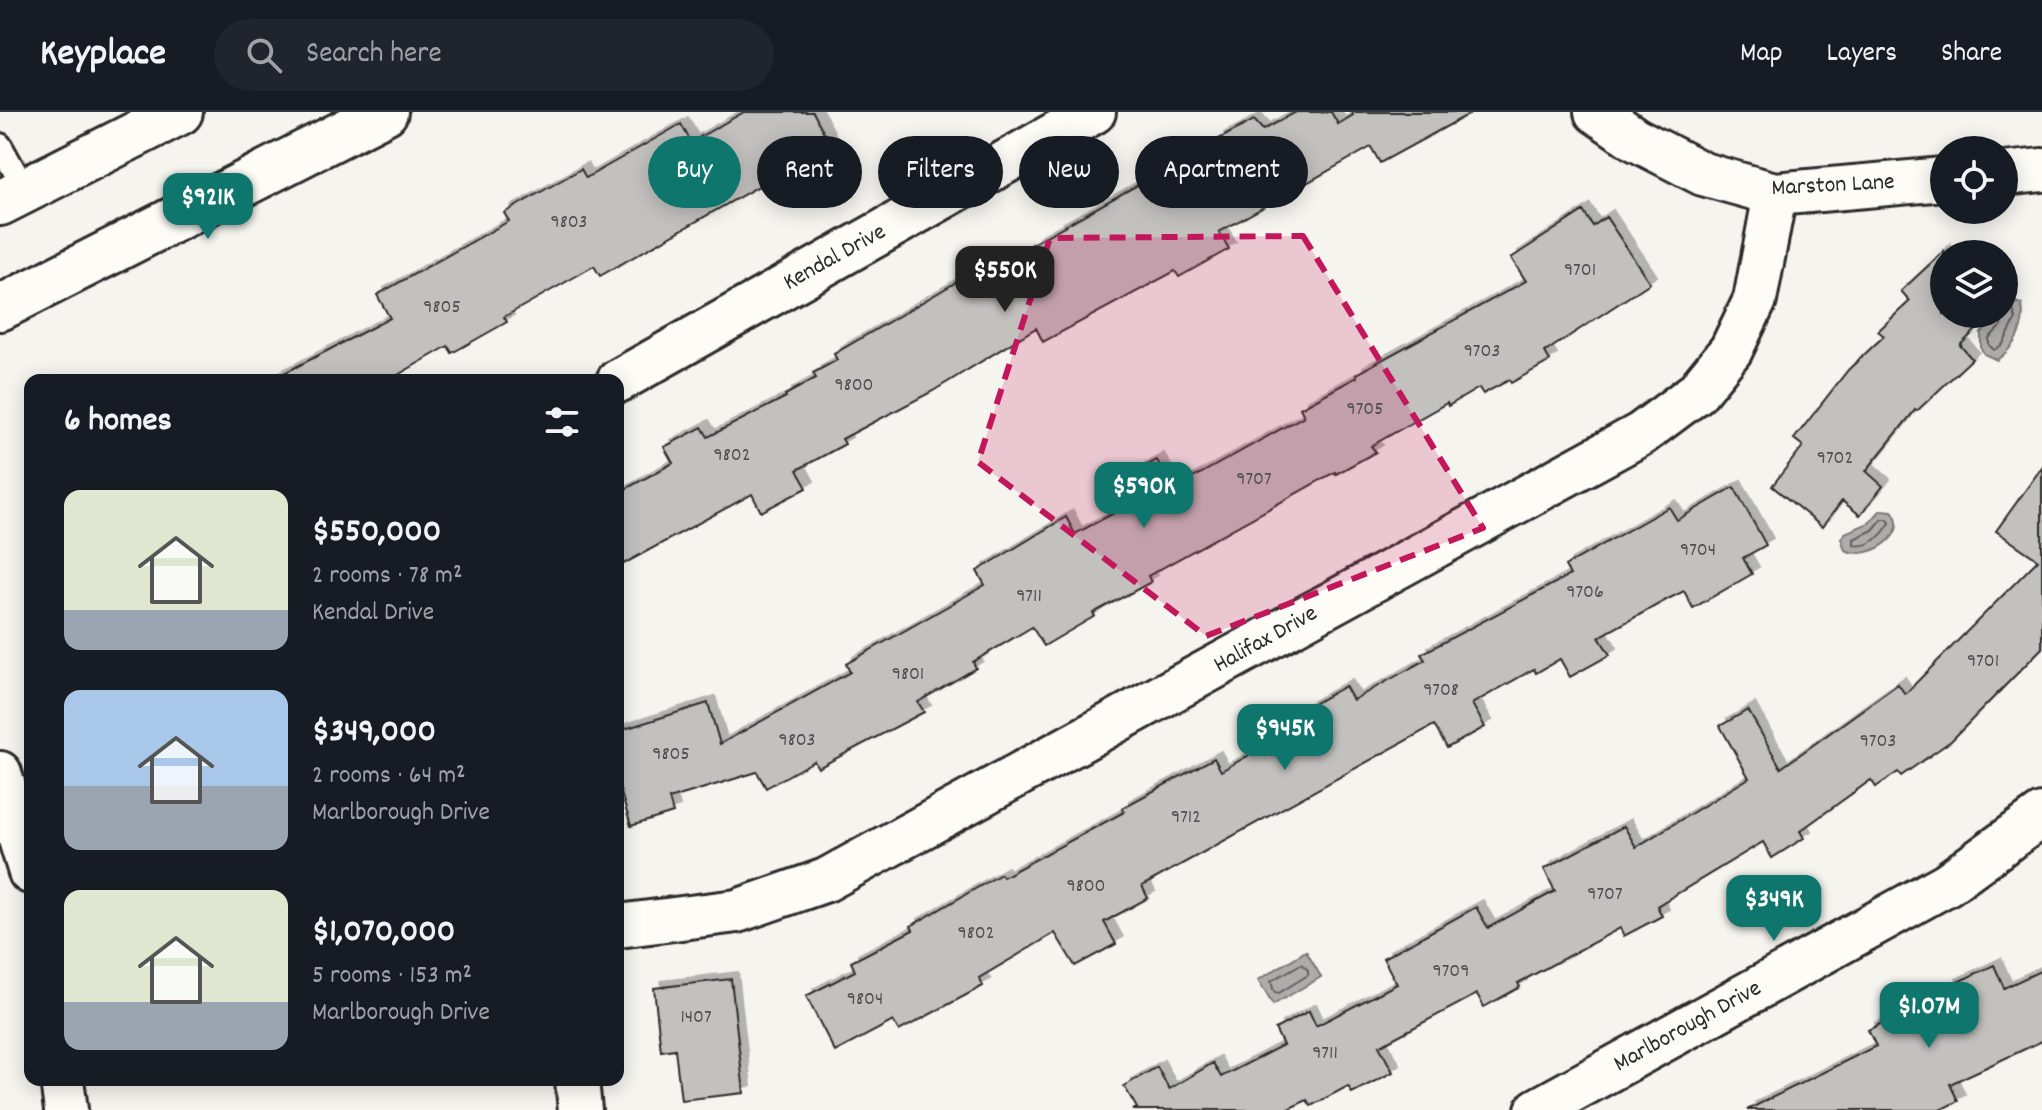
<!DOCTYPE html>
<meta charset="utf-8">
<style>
:root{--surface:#171b24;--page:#20242c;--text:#f1f3f6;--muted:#9ea1a6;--line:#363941;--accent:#0f766e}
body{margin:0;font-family:Dekko,sans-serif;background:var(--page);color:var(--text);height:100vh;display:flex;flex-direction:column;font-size:30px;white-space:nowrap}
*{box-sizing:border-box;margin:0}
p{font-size:26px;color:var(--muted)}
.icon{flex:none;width:44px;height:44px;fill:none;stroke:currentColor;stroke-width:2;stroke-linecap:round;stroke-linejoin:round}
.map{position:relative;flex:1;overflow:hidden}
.side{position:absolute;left:24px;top:262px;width:600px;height:712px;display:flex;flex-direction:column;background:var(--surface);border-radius:16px;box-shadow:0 4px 20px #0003}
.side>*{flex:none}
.guide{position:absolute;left:648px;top:24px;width:760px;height:72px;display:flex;gap:16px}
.controls{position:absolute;left:1930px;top:24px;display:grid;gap:16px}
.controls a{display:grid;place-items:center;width:88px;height:88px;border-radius:50%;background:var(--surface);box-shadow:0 4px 20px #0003;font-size:40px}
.price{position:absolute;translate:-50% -68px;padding:0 18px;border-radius:16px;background:var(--accent);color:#fff;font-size:26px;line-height:52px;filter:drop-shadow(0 2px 4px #0008)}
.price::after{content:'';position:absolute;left:50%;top:48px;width:24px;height:18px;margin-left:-12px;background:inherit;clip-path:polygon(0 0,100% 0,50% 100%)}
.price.current{background:#222;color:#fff}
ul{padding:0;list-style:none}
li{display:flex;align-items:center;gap:24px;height:200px;padding:0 40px}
li span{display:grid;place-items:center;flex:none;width:224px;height:160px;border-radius:16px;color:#555}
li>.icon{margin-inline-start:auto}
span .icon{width:96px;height:96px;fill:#fffc;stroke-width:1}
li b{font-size:34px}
h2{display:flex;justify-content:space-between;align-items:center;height:96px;padding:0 40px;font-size:34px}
.tag{padding:0 28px;border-radius:36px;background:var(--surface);box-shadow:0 4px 20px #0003;font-size:28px;line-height:72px}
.tag.current{background:var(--accent);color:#fff}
header{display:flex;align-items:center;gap:48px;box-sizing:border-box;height:112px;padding:0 40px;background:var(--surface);border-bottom:2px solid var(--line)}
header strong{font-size:38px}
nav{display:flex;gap:44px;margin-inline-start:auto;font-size:28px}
.search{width:560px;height:72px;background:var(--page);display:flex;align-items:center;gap:20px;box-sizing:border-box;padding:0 28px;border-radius:44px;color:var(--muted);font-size:30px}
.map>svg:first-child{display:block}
</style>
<header>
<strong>Keyplace</strong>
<div class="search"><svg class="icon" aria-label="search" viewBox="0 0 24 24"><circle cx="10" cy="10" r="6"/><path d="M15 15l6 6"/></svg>Search here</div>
<nav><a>Map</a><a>Layers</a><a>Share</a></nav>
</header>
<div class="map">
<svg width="2042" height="998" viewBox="0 0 2042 998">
<defs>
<filter id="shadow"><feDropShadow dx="7" dy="-7" stdDeviation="0" flood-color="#0004"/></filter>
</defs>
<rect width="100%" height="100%" fill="#f5f4ef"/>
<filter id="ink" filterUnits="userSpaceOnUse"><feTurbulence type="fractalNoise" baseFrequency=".0125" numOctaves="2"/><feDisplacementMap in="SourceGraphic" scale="16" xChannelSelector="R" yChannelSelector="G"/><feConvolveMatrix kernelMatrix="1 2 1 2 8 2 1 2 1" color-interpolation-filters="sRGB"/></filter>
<g filter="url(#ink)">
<!-- water -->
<g fill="#adaca9" stroke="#797877" stroke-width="2">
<path d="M2008 186 2022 193C2026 215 2015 235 1997 248L1984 242 1981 236V221L1994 210 1996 202H2004V187Z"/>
<path d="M1881 398 1892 399C1912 422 1869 450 1845 438L1841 426 1845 421 1869 411Z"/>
<polygon points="1306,839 1321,865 1273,893 1258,868"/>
</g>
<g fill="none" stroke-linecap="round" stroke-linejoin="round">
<!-- shore -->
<g stroke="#5f5f5d" stroke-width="2">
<polyline points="2003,202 2001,214 1989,226 1989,233 1994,238 2003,232 2016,207 2013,197 2004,195"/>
<path d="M1882 407H1888L1890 411C1881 425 1870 436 1854 433V427L1873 418Z"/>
<polygon points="1301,852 1308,858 1308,863 1279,881 1274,880 1271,869"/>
</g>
</g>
<!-- building -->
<g fill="#c2c1be" stroke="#2b2b2b" stroke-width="2" filter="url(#shadow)">
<polygon points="744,0 813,0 831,34 763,68 764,71 600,164 594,154 504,205 507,210 452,241 448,234 389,268 271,268 390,206 377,183 509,109 504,101 581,57 586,66 681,12 691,30"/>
<polygon points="1296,0 1331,0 1338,12 1353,3 1352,0 1473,0 1380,51 1371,35 1219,120 1229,137 1179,165 1175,159 1043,230 1036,216 933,279 842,327 845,332 797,358 807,376 761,400 752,382 618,455 618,381 673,351 664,335 702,315 708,325 786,285 785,283 816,266 813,261 837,248 834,242 977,158 985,172 1038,143 1032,132 1145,69 1147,74 1220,34 1217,28 1254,8 1263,18"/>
<polygon points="1583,99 1593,114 1606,105 1650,171 1545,240 1550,249 1511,271 1509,268 1483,282 1479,276 1448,294 1447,291 1371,334 1376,340 1336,362 1335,360 1148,464 1151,470 1093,501 1095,504 1044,534 1032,515 973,550 976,556 918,590 924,600 818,656 814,649 766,676 757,660 669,687 673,701 631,714 618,671 618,619 708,591 720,632 850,560 846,552 985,473 977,459 1066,405 1075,422 1140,387 1127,364 1157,348 1173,377 1304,304 1300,296 1357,265 1356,262 1526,169 1511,146"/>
<polygon points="1944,139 1944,202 1993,202 1960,233 1972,247 1917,299 1915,298 1866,359 1883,374 1860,403 1842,389 1822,415 1772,374 1803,334 1794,327 1848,258 1884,224 1878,219 1910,189 1901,179"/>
<polygon points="2042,355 2042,536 1951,629 1901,664 1898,660 1876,675 1871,668 1800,719 1804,726 1772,746 1763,730 1657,794 1662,804 1624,824 1620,816 1518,871 1520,875 1484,895 1477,882 1379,934 1393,960 1352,981 1348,974 1311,994 1307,988 1286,998 1133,998 1137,996 1124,974 1157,955 1169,977 1213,951 1221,965 1283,933 1275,917 1309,899 1316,914 1397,872 1383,846 1476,795 1488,816 1555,779 1544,757 1624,714 1636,735 1749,666 1720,614 1748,598 1781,656 1898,572 1905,582 2038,448 1996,419"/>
<polygon points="1734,375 1766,433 1743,446 1752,462 1693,496 1684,479 1668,487 1599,525 1610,543 1570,565 1560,547 1536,561 1534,557 1472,592 1485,615 1447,636 1434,613 1142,774 1148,786 1104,810 1116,832 1075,854 1055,821 979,866 983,874 899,919 893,909 835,940 806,884 855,859 851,850 913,818 911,814 1001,762 1003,765 1124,700 1122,696 1214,646 1221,659 1308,610 1301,599 1345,574 1353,588 1425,548 1421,542 1570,463 1565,454 1669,395 1677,408"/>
<polygon points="1994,853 2004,876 2042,858 2042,929 1950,972 1958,989 1940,998 1747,998 1876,934 1868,918 1951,877 1949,874"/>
<polygon points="731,867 744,981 681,988 675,937 661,939 654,876"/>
</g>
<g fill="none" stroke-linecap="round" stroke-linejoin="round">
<!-- service casing -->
<g stroke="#2b2b2b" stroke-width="28">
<polyline id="service" points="0,33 25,78"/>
</g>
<!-- minor casing -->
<g stroke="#2b2b2b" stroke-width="48">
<g id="minor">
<polyline points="1596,0 1635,27 1703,62 1775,82 1944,67"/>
<polyline points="2004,62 2042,58"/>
<polyline points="618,269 1094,0"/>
<polyline points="0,661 30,760"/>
<polyline points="618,814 737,799 826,768 1641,322 1696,281 1731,238 1755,188 1775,82"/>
<polyline points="62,968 66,998"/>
<polyline points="577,968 580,998"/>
<polyline points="1537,998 1947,772 2042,703"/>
</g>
</g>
<!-- secondary casing -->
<g stroke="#2b2b2b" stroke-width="50">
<g id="secondary">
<polyline points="0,91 180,0"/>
<polyline points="0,196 385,0"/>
</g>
</g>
<!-- service -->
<use href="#service" stroke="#fdfcf7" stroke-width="22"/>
<!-- minor -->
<use href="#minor" stroke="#fdfcf7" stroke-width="42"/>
<!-- secondary -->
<use href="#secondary" stroke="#fdfcf7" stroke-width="44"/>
</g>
</g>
<!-- marked area -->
<path fill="#c2185b" fill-opacity="0.2" stroke="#c2185b" stroke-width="6" stroke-dasharray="16 10" stroke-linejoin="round" d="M1303 124 1483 416 1206 524 978 350 1050 126Z"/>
<g text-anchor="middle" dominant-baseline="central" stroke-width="6" stroke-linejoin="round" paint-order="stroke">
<!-- number labels -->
<g font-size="20" fill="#515050">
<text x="569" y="111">9803</text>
<text x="1580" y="159">9701</text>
<text x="442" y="196">9805</text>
<text x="1482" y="240">9703</text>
<text x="854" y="274">9800</text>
<text x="1365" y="298">9705</text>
<text x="732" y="344">9802</text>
<text x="1835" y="347">9702</text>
<text x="1254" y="368">9707</text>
<text x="1698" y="439">9704</text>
<text x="1585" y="481">9706</text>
<text x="1029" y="485">9711</text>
<text x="1983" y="550">9701</text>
<text x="908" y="563">9801</text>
<text x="1441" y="579">9708</text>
<text x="797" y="629">9803</text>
<text x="1878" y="630">9703</text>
<text x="671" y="643">9805</text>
<text x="1186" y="706">9712</text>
<text x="1086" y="775">9800</text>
<text x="1605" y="783">9707</text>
<text x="976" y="822">9802</text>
<text x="1451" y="860">9709</text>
<text x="865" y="888">9804</text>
<text x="696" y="906">1407</text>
<text x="1325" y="942">9711</text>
</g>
<!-- street labels -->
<g font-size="24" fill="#2b2b2b" stroke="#fdfcf7">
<text transform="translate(1833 74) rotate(-3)">Marston Lane</text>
<text transform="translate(835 146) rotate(-29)">Kendal Drive</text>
<text transform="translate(1266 528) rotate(-29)">Halifax Drive</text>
<text transform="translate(1688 915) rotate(-29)">Marlborough Drive</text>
</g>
</g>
</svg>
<div class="controls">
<a><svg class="icon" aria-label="locate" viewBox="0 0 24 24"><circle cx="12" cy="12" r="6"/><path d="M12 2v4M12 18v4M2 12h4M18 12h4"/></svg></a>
<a><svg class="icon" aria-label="layers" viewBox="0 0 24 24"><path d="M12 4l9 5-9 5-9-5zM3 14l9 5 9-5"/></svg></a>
</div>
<b class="price" style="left:208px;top:129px">$921K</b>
<b class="price current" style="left:1005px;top:202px">$550K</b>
<b class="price" style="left:1144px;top:418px">$590K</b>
<b class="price" style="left:1285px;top:660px">$945K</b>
<b class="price" style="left:1774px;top:831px">$349K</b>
<b class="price" style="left:1929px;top:938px">$1.07M</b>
<div class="guide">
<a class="tag current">Buy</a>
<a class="tag">Rent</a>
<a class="tag">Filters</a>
<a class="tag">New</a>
<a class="tag">Apartment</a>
</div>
<section class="side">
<h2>6 homes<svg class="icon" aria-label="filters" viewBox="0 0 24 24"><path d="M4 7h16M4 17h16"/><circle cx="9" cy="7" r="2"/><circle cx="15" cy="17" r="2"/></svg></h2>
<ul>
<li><span style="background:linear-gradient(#dfe7d0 75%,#9aa5b1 0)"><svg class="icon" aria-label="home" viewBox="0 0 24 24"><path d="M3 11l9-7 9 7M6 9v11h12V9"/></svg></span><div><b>$550,000</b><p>2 rooms · 78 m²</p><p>Kendal Drive</p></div></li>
<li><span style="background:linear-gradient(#a9c7e8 60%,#9aa5b1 0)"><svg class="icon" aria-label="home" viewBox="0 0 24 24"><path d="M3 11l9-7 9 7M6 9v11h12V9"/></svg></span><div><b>$349,000</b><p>2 rooms · 64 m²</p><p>Marlborough Drive</p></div></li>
<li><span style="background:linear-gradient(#dfe7d0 70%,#9aa5b1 0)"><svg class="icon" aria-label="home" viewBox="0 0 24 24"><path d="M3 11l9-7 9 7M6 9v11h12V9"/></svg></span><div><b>$1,070,000</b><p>5 rooms · 153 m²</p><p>Marlborough Drive</p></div></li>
</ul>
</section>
</div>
